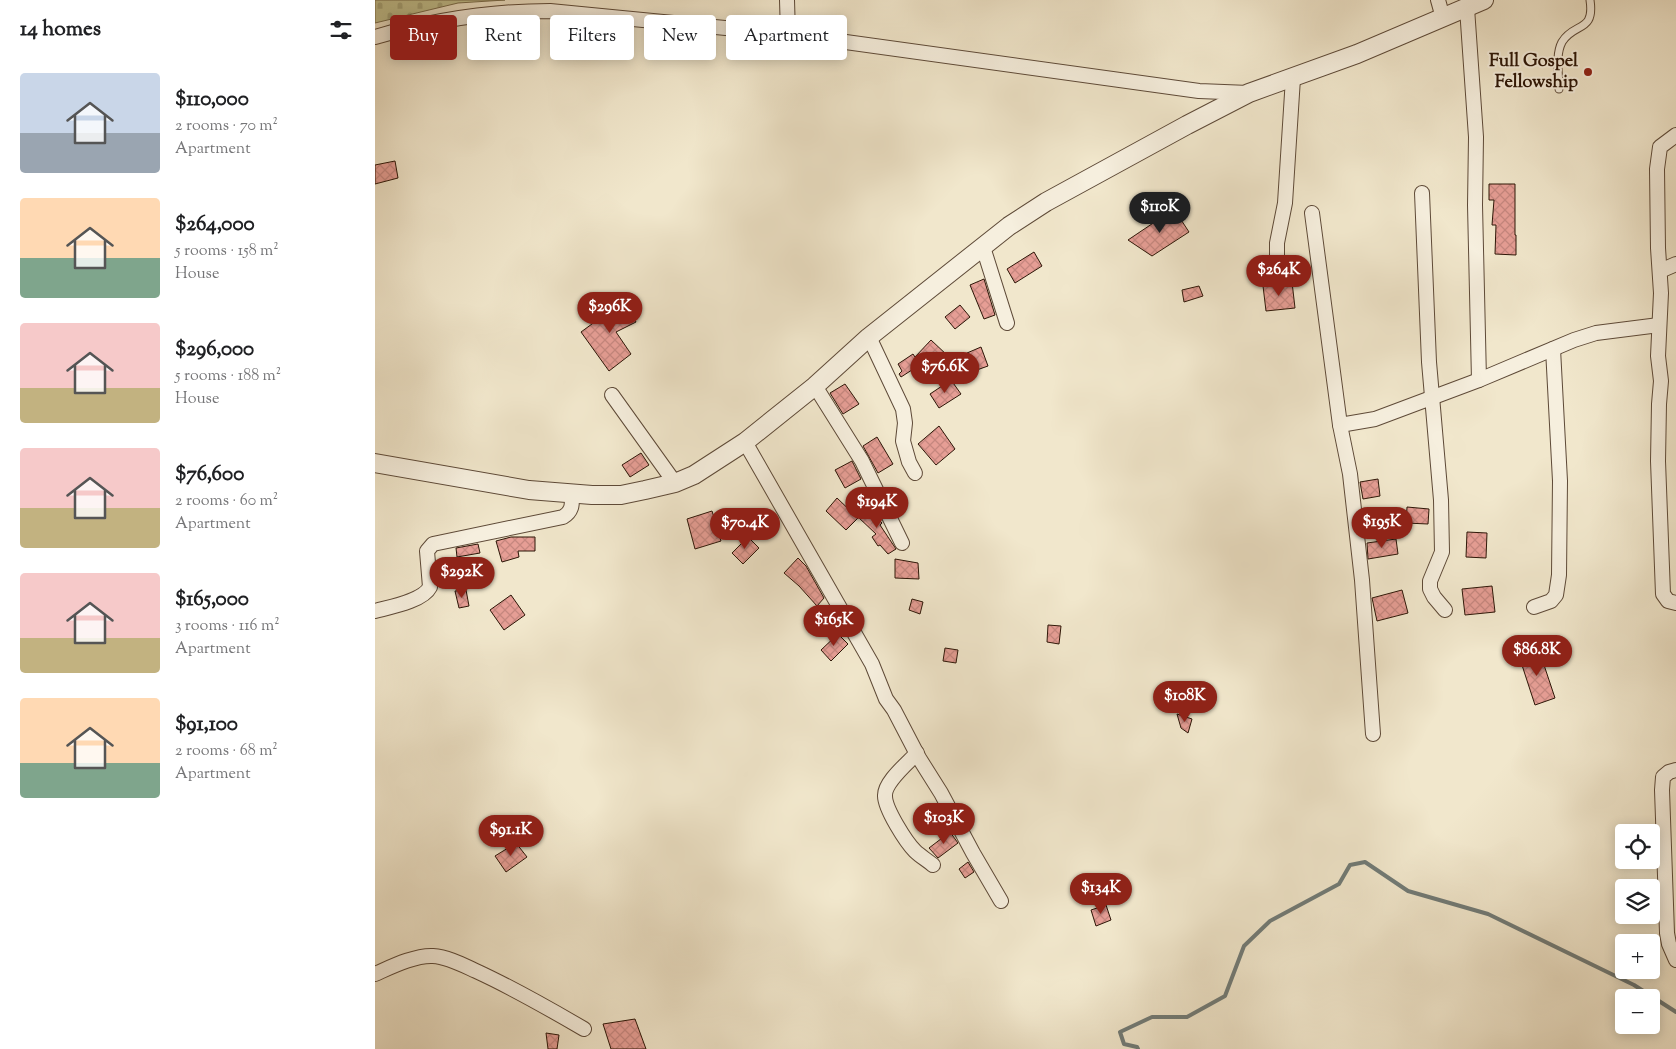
<!DOCTYPE html>
<meta charset="utf-8">
<style>
:root{--surface:#fff;--page:#f2f2f2;--text:#202124;--muted:#757577;--accent:#8f2418}
body{margin:0;font-family:"Sorts Mill Goudy",serif;background:var(--page);color:var(--text);height:100vh;display:flex;flex-direction:column;font-size:19px;white-space:nowrap}
*{box-sizing:border-box;margin:0}
p{font-size:16px;color:var(--muted)}
.icon{flex:none;width:28px;height:28px;fill:none;stroke:currentColor;stroke-width:2;stroke-linecap:round;stroke-linejoin:round}
.map{position:relative;flex:1;overflow:hidden}
.details{display:flex;flex-direction:column;background:var(--surface);width:375px}
.details>*{flex:none}
.guide{position:absolute;left:15px;top:15px;width:475px;height:45px;display:flex;gap:10px}
.buttons{position:absolute;left:1240px;top:824px;display:grid;gap:10px}
.buttons a{display:grid;place-items:center;width:45px;height:45px;border-radius:5px;background:var(--surface);box-shadow:0 2px 12px #0003;font-size:25px}
.price{position:absolute;translate:-50% -42px;padding:0 11px;border-radius:18px;background:var(--accent);color:#fff;font-size:16px;line-height:32px;filter:drop-shadow(0 1px 2px #0008)}
.price::after{content:'';position:absolute;left:50%;top:30px;width:15px;height:11px;margin-left:-8px;background:inherit;clip-path:polygon(0 0,100% 0,50% 100%)}
.price.on{background:#222;color:#fff}
ul{padding:0;list-style:none}
li{display:flex;align-items:center;gap:15px;height:125px;padding:0 20px}
li span{display:grid;place-items:center;flex:none;width:140px;height:100px;border-radius:5px;color:#555}
li>.icon{margin-inline-start:auto}
span .icon{width:60px;height:60px;fill:#fffc;stroke-width:1}
li b{font-size:21px}
h2{display:flex;justify-content:space-between;align-items:center;height:60px;padding:0 20px;font-size:21px}
.pill{padding:0 18px;border-radius:5px;background:var(--surface);box-shadow:0 2px 12px #0003;font-size:18px;line-height:45px}
.pill.on{background:var(--accent);color:#fff}
main{display:flex;flex:1;min-height:0}
.map>svg:first-child{display:block}
</style>
<main>
<section class="details">
<h2>14 homes<svg class="icon" aria-label="filters" viewBox="0 0 24 24"><path d="M4 7h16M4 17h16"/><circle cx="9" cy="7" r="2"/><circle cx="15" cy="17" r="2"/></svg></h2>
<ul>
<li><span style="background:linear-gradient(#c9d6e8 60%,#9aa5b1 0)"><svg class="icon" aria-label="home" viewBox="0 0 24 24"><path d="M3 11l9-7 9 7M6 9v11h12V9"/></svg></span><div><b>$110,000</b><p>2 rooms · 70 m²</p><p>Apartment</p></div></li>
<li><span style="background:linear-gradient(#ffd9b3 60%,#7fa58c 0)"><svg class="icon" aria-label="home" viewBox="0 0 24 24"><path d="M3 11l9-7 9 7M6 9v11h12V9"/></svg></span><div><b>$264,000</b><p>5 rooms · 158 m²</p><p>House</p></div></li>
<li><span style="background:linear-gradient(#f6c9c9 65%,#c2b280 0)"><svg class="icon" aria-label="home" viewBox="0 0 24 24"><path d="M3 11l9-7 9 7M6 9v11h12V9"/></svg></span><div><b>$296,000</b><p>5 rooms · 188 m²</p><p>House</p></div></li>
<li><span style="background:linear-gradient(#f6c9c9 60%,#c2b280 0)"><svg class="icon" aria-label="home" viewBox="0 0 24 24"><path d="M3 11l9-7 9 7M6 9v11h12V9"/></svg></span><div><b>$76,600</b><p>2 rooms · 60 m²</p><p>Apartment</p></div></li>
<li><span style="background:linear-gradient(#f6c9c9 65%,#c2b280 0)"><svg class="icon" aria-label="home" viewBox="0 0 24 24"><path d="M3 11l9-7 9 7M6 9v11h12V9"/></svg></span><div><b>$165,000</b><p>3 rooms · 116 m²</p><p>Apartment</p></div></li>
<li><span style="background:linear-gradient(#ffd9b3 65%,#7fa58c 0)"><svg class="icon" aria-label="home" viewBox="0 0 24 24"><path d="M3 11l9-7 9 7M6 9v11h12V9"/></svg></span><div><b>$91,100</b><p>2 rooms · 68 m²</p><p>Apartment</p></div></li>
</ul>
</section>
<div class="map">
<svg width="1301" height="1049" viewBox="0 0 1301 1049">
<defs>
<pattern id="cemetery-stones" width="16" height="16" patternUnits="userSpaceOnUse" patternTransform="scale(1.25)"><rect width="16" height="16" fill="#c2c392"/><path d="M2 7V4a2 2 0 0 1 4 0v3zM10 15v-3a2 2 0 0 1 4 0v3z" fill="#a7a77c"/></pattern>
<pattern id="building-cross-hatch" width="8" height="8" patternUnits="userSpaceOnUse" patternTransform="scale(1.25)"><rect width="8" height="8" fill="#e69e95"/><path d="M0 0l8 8M0 8l8-8" fill="none" stroke="#c6877f"/></pattern>
</defs>
<rect width="100%" height="100%" fill="#f1e7cc"/>
<filter id="stains"><feTurbulence type="fractalNoise" baseFrequency=".004" numOctaves="4"/><feColorMatrix values="0 0 0 0 .2 0 0 0 0 .09 0 0 0 0 .02 0 0 0 .5 -.17"/></filter>
<radialGradient id="worn" r=".72"><stop offset=".6" stop-color="#630" stop-opacity="0"/><stop offset="1" stop-color="#630" stop-opacity=".3"/></radialGradient>
<!-- cemetery -->
<polygon fill="url(#cemetery-stones)" stroke="#786c4c" points="0,0 130,0 83,3 0,23"/>
<g fill="none" stroke-linecap="round" stroke-linejoin="round">
<!-- stream -->
<polyline stroke="#717b77" stroke-width="4" points="763,1049 762,1047 749,1044 745,1032 777,1017 812,1017 850,996 869,946 895,921 964,884 975,865 990,862 1033,891 1113,914 1259,985 1301,1012"/>
</g>
<!-- building -->
<g fill="url(#building-cross-hatch)" stroke="#2d1607">
<polygon points="20,161 23,178 0,184 0,165"/>
<polygon points="1114,184 1140,184 1140,235 1141,235 1141,255 1120,254 1121,225 1117,225 1119,200 1114,200"/>
<polygon points="799,209 814,232 777,256 753,240"/>
<polygon points="659,252 667,266 640,283 632,269"/>
<polygon points="609,279 620,315 609,319 595,285"/>
<polygon points="917,282 920,308 891,311 888,286"/>
<polygon points="824,286 828,296 809,302 807,290"/>
<polygon points="248,298 261,322 241,332 256,354 234,371 206,332 236,310 230,299"/>
<polygon points="585,305 595,317 580,329 570,317"/>
<polygon points="556,340 573,356 563,367 554,359 526,377 524,374 527,371 523,364 538,354 540,357"/>
<polygon points="606,347 613,366 599,371 592,353"/>
<polygon points="576,380 586,394 564,408 555,394"/>
<polygon points="470,384 484,404 468,414 455,393"/>
<polygon points="564,426 580,449 561,465 543,444"/>
<polygon points="502,437 518,464 503,473 488,446"/>
<polygon points="266,453 274,465 255,477 247,465"/>
<polygon points="477,461 486,479 470,488 460,470"/>
<polygon points="1003,479 1005,496 988,499 985,482"/>
<polygon points="462,498 483,518 471,530 451,511"/>
<polygon points="498,504 502,512 499,515 507,523 505,525 521,549 513,554 505,545 503,546 497,537 501,534 483,517"/>
<polygon points="1032,507 1054,509 1053,524 1031,523"/>
<polygon points="337,511 346,541 320,549 312,519"/>
<polygon points="1092,532 1112,533 1111,558 1091,557"/>
<polygon points="136,537 160,537 160,551 143,551 144,557 127,562 121,541"/>
<polygon points="373,537 384,548 368,564 357,553"/>
<polygon points="1021,539 1023,554 993,559 992,543"/>
<polygon points="103,544 105,553 82,557 81,548"/>
<polygon points="423,558 431,566 449,598 442,606 424,586 409,573"/>
<polygon points="520,559 543,563 544,579 520,578"/>
<polygon points="1117,586 1120,612 1090,615 1087,589"/>
<polygon points="91,590 94,606 84,608 80,591"/>
<polygon points="1027,590 1033,613 1002,621 997,598"/>
<polygon points="136,595 150,615 129,630 115,610"/>
<polygon points="537,599 548,602 545,614 534,610"/>
<polygon points="673,625 686,626 684,644 672,642"/>
<polygon points="463,634 473,644 456,661 446,650"/>
<polygon points="570,648 583,650 581,663 568,661"/>
<polygon points="1164,650 1180,698 1160,705 1144,656"/>
<polygon points="802,714 817,719 813,733 806,728"/>
<polygon points="575,832 583,843 563,858 554,848"/>
<polygon points="141,843 152,857 131,872 120,856"/>
<polygon points="593,862 599,872 590,878 584,869"/>
<polygon points="731,905 736,920 721,926 716,910"/>
<polygon points="260,1019 271,1049 236,1049 228,1024"/>
<polygon points="171,1033 184,1035 182,1049 173,1049"/>
</g>
<g fill="none" stroke-linecap="round" stroke-linejoin="round">
<!-- service casing -->
<g stroke="#5e4a38" stroke-width="9">
<path id="service" d="M1184 89C1184 75 1180 55 1187 42 1199 22 1220 33 1215 0"/>
</g>
<!-- minor casing -->
<g stroke="#5e4a38" stroke-width="16">
<g id="minor">
<polyline points="412,0 413,34"/>
<polyline points="1063,0 1068,18"/>
<polyline points="1092,8 1101,137 1100,205 1104,380"/>
<path d="M0 37C58 20 115 11 175 11L413 34 824 91 874 93"/>
<polyline points="1301,135 1285,147 1282,169 1283,248 1286,293 1283,356 1286,381 1284,404 1283,461 1288,594 1293,601 1301,603"/>
<polyline points="1047,193 1054,362 1066,500 1067,552 1055,581 1055,589 1059,597 1070,610"/>
<polyline points="937,213 965,425 975,474 987,580 998,734"/>
<polyline points="608,247 632,323"/>
<polyline points="902,266 902,243 910,203 918,78"/>
<polyline points="1285,271 1301,264"/>
<polyline points="494,337 528,409 530,423 528,441 534,462 540,473"/>
<polyline points="440,386 487,461 527,543"/>
<polyline points="237,395 300,483"/>
<polyline points="965,425 1000,419 1104,380 1199,340 1221,333 1284,325"/>
<polyline points="370,442 497,664 511,699 519,710 544,758 566,793 598,853 626,901"/>
<polyline points="1159,607 1176,601 1181,595 1184,575 1185,481 1178,349"/>
<path d="M0 611C15 607 48 601 55 587L52 551 58 544 188 517C198 511 197 504 197 493"/>
<path d="M542 753C533 763 509 782 510 796 510 809 531 842 540 851 545 856 552 860 558 865"/>
<polyline points="1301,770 1294,772 1288,777 1287,790 1292,933 1294,944 1301,960"/>
<path d="M0 974C16 967 40 955 58 956 73 957 88 965 101 971 138 988 173 1008 209 1029"/>
</g>
</g>
<!-- tertiary casing -->
<g stroke="#5e4a38" stroke-width="20">
<polyline id="tertiary" points="0,463 154,490 217,495 246,495 270,490 300,483 319,475 370,442 440,386 494,337 634,226 671,202 812,125 874,93 982,54 1109,0"/>
</g>
<!-- service -->
<use href="#service" stroke="#f6efde" stroke-width="7"/>
<!-- minor -->
<use href="#minor" stroke="#f6efde" stroke-width="14"/>
<!-- tertiary -->
<use href="#tertiary" stroke="#f6efde" stroke-width="18"/>
</g>
<!-- markers -->
<circle fill="#8f2418" stroke="#f6efde" stroke-width="2" cx="1213" cy="72" r="5"/>
<g text-anchor="middle" dominant-baseline="central" stroke-width="4" stroke-linejoin="round" paint-order="stroke">
<!-- poi labels -->
<g font-size="18" font-weight="bold" fill="#2d1607" stroke="#f6efde" text-anchor="end">
<text x="1203" y="62">Full Gospel<tspan x="1203" dy="21">Fellowship</tspan></text>
</g>
</g>
<rect width="100%" height="100%" filter="url(#stains)"/>
<rect width="100%" height="100%" fill="url(#worn)"/>
</svg>
<div class="buttons">
<a><svg class="icon" aria-label="locate" viewBox="0 0 24 24"><circle cx="12" cy="12" r="6"/><path d="M12 2v4M12 18v4M2 12h4M18 12h4"/></svg></a>
<a><svg class="icon" aria-label="layers" viewBox="0 0 24 24"><path d="M12 4l9 5-9 5-9-5zM3 14l9 5 9-5"/></svg></a>
<a>+</a>
<a>−</a>
</div>
<b class="price on" style="left:785px;top:234px">$110K</b>
<b class="price" style="left:904px;top:297px">$264K</b>
<b class="price" style="left:235px;top:334px">$296K</b>
<b class="price" style="left:570px;top:394px">$76.6K</b>
<b class="price" style="left:502px;top:529px">$194K</b>
<b class="price" style="left:1007px;top:549px">$195K</b>
<b class="price" style="left:370px;top:550px">$70.4K</b>
<b class="price" style="left:87px;top:599px">$292K</b>
<b class="price" style="left:459px;top:647px">$165K</b>
<b class="price" style="left:1162px;top:677px">$86.8K</b>
<b class="price" style="left:810px;top:723px">$108K</b>
<b class="price" style="left:569px;top:845px">$103K</b>
<b class="price" style="left:136px;top:857px">$91.1K</b>
<b class="price" style="left:726px;top:915px">$134K</b>
<div class="guide">
<a class="pill on">Buy</a>
<a class="pill">Rent</a>
<a class="pill">Filters</a>
<a class="pill">New</a>
<a class="pill">Apartment</a>
</div>
</div>
</main>
